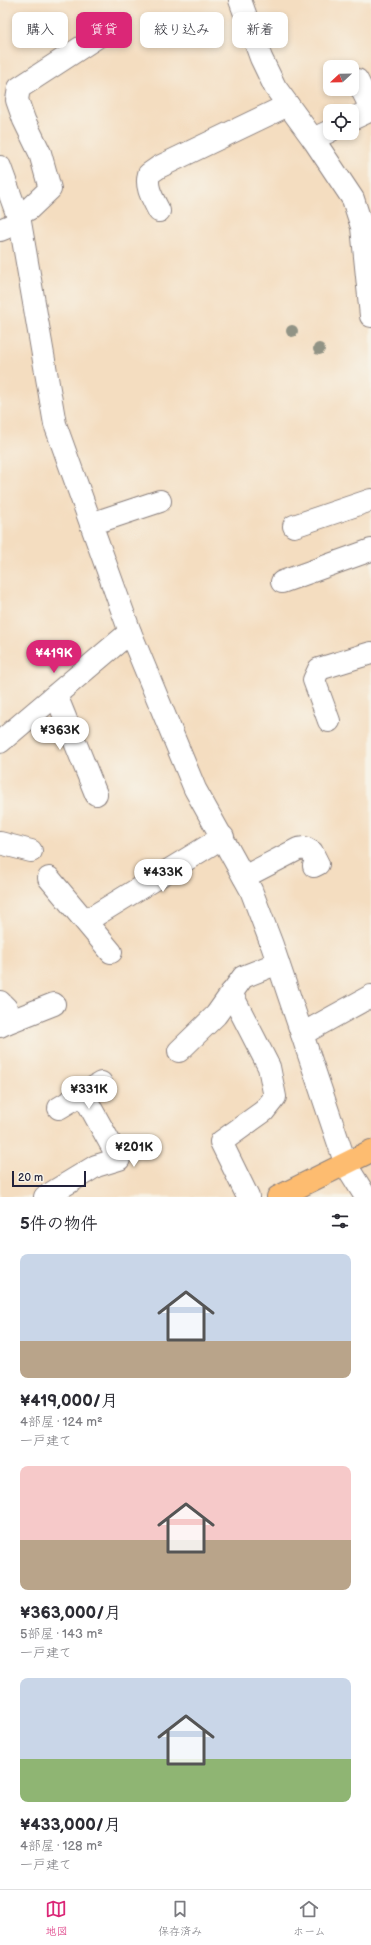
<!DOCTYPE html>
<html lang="ja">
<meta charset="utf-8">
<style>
:root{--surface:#fff;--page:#f2f2f3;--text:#2b2b33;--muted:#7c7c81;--line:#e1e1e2;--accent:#db2777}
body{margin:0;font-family:"Balsamiq Sans","Klee One",sans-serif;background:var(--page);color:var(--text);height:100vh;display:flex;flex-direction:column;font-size:15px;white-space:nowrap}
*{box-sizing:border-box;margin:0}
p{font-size:13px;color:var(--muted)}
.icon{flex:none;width:22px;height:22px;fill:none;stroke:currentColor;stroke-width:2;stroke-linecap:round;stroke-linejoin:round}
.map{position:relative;height:1197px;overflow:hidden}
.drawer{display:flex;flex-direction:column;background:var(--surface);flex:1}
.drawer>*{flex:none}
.guide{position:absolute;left:12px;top:12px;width:347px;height:36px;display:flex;gap:8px}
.needle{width:26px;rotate:248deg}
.fabs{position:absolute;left:323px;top:60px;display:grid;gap:8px}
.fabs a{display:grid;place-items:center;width:36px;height:36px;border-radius:8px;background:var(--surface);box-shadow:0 2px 6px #0003;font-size:20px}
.scale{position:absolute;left:12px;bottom:10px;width:74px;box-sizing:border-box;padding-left:4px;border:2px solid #22223b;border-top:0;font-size:11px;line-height:14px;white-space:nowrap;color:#22223b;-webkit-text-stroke:3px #f7f3e8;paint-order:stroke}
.price{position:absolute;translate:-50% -34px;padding:0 9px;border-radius:14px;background:#fff;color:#222;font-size:13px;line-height:26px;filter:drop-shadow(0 1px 2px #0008)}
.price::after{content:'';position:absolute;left:50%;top:24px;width:12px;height:9px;margin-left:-6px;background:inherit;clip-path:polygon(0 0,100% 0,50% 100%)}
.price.active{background:var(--accent);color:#fff}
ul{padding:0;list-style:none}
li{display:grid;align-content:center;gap:8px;height:212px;padding:0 20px}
li span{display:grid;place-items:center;height:124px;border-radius:8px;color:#555}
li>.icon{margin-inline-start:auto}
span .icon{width:72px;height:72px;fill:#fffc;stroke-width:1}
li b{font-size:17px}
h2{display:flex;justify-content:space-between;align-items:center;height:48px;padding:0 20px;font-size:17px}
.pill{padding:0 14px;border-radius:8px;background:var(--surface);box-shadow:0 2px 6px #0003;font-size:14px;line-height:36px}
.pill.active{background:var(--accent);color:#fff}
.menu{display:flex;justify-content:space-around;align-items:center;height:56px;border-top:1px solid var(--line);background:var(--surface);font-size:11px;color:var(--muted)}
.menu a{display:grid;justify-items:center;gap:2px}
.menu .active{color:var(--accent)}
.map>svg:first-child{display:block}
</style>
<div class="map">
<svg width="371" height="1197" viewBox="0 0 371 1197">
<rect width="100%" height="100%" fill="#f7f3e8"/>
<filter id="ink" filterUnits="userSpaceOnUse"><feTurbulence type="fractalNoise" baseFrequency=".025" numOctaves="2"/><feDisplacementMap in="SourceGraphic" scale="8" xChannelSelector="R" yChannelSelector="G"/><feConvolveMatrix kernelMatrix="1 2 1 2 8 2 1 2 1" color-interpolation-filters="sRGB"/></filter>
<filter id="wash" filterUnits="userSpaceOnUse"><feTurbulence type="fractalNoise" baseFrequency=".012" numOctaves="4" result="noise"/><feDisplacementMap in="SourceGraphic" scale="16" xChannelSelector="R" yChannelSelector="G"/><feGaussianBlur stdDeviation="0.9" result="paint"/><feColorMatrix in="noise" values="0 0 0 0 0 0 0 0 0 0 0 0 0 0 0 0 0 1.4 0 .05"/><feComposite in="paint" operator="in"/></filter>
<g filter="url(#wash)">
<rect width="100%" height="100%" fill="#f4ddc0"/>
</g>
<g filter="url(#ink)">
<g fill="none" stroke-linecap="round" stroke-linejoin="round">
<!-- minor casing -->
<g stroke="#8b807e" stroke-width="24">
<g id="minor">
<polyline points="240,0 261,58 275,87 313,139 353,199 362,227 371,316"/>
<polyline points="357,80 371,108"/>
<polyline points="352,119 371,110"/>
<polyline points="313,139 330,131"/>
<polyline points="0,167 20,222 55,424 130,632 195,789 251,890 272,945 346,1165 366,1197"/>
<path d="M159 211C153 199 145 187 149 174L159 167 288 105"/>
<polyline points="17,215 29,209 50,189 40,153 24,120 17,100 19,88 108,30"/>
<polyline points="0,230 20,222"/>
<polyline points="91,524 160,501"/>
<polyline points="294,526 371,500"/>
<polyline points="282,582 371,550"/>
<polyline points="56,695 96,794"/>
<polyline points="329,721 314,680 319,669 371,653"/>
<polyline points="0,742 130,632"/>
<polyline points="0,843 31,851"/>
<polyline points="244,877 298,849 305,848 312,852 318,864 314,866"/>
<polyline points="49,878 111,952"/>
<polyline points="86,921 223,837"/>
<polyline points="231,993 269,1067 275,1097 264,1111 221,1142 248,1197"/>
<polyline points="0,1002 6,1008 6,1023 0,1026"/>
<polyline points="6,1023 54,1004"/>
<polyline points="302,1034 371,996"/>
<polyline points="179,1051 216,1015 243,977 278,963"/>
<polyline points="59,1108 101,1083"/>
<polyline points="45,1197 96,1166 119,1159 83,1094"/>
</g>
</g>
<!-- major casing -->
<g stroke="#8b807e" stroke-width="24">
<polyline id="major" points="278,1197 371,1151"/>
</g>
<!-- minor -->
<use href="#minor" stroke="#fff" stroke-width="22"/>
<!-- major -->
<use href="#major" stroke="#fdbc70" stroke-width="22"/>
</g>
<!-- trees -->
<g fill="#919385">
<circle cx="292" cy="331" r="6"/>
<circle cx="319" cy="349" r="6"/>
</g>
</g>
</svg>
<div class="fabs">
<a><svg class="needle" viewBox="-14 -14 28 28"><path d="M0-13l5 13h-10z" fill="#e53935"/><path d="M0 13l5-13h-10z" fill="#7c7c81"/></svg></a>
<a><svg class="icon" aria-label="locate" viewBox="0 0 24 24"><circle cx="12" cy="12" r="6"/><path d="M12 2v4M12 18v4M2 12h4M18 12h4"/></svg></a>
</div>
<div class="scale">20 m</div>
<b class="price active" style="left:54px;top:674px">¥419K</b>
<b class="price" style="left:60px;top:751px">¥363K</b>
<b class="price" style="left:163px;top:893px">¥433K</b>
<b class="price" style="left:89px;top:1110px">¥331K</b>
<b class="price" style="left:134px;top:1168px">¥201K</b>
<div class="guide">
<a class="pill">購入</a>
<a class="pill active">賃貸</a>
<a class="pill">絞り込み</a>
<a class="pill">新着</a>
</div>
</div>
<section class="drawer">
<h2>5件の物件<svg class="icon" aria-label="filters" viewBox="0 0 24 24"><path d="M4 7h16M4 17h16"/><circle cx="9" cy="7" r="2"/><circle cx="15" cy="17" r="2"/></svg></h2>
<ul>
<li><span style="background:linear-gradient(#c9d6e8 70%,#b9a48a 0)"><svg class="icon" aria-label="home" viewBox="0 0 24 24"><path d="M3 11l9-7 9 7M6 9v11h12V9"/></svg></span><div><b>¥419,000/月</b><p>4部屋 · 124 m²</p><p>一戸建て</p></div></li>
<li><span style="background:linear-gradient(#f6c9c9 60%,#b9a48a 0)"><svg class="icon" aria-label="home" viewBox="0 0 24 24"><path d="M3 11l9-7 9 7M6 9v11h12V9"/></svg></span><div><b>¥363,000/月</b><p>5部屋 · 143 m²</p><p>一戸建て</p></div></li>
<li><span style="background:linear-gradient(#c9d6e8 65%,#8fb573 0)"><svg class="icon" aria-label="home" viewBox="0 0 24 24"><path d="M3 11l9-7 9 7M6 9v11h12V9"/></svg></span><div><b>¥433,000/月</b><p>4部屋 · 128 m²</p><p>一戸建て</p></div></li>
</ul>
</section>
<nav class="menu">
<a class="active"><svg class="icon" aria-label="map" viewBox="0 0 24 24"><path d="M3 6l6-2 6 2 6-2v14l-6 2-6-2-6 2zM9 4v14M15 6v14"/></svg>地図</a>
<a><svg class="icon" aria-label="saved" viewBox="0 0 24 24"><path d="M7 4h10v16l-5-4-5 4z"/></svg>保存済み</a>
<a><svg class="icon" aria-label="home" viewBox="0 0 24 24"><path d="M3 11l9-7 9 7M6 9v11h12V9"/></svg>ホーム</a>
</nav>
